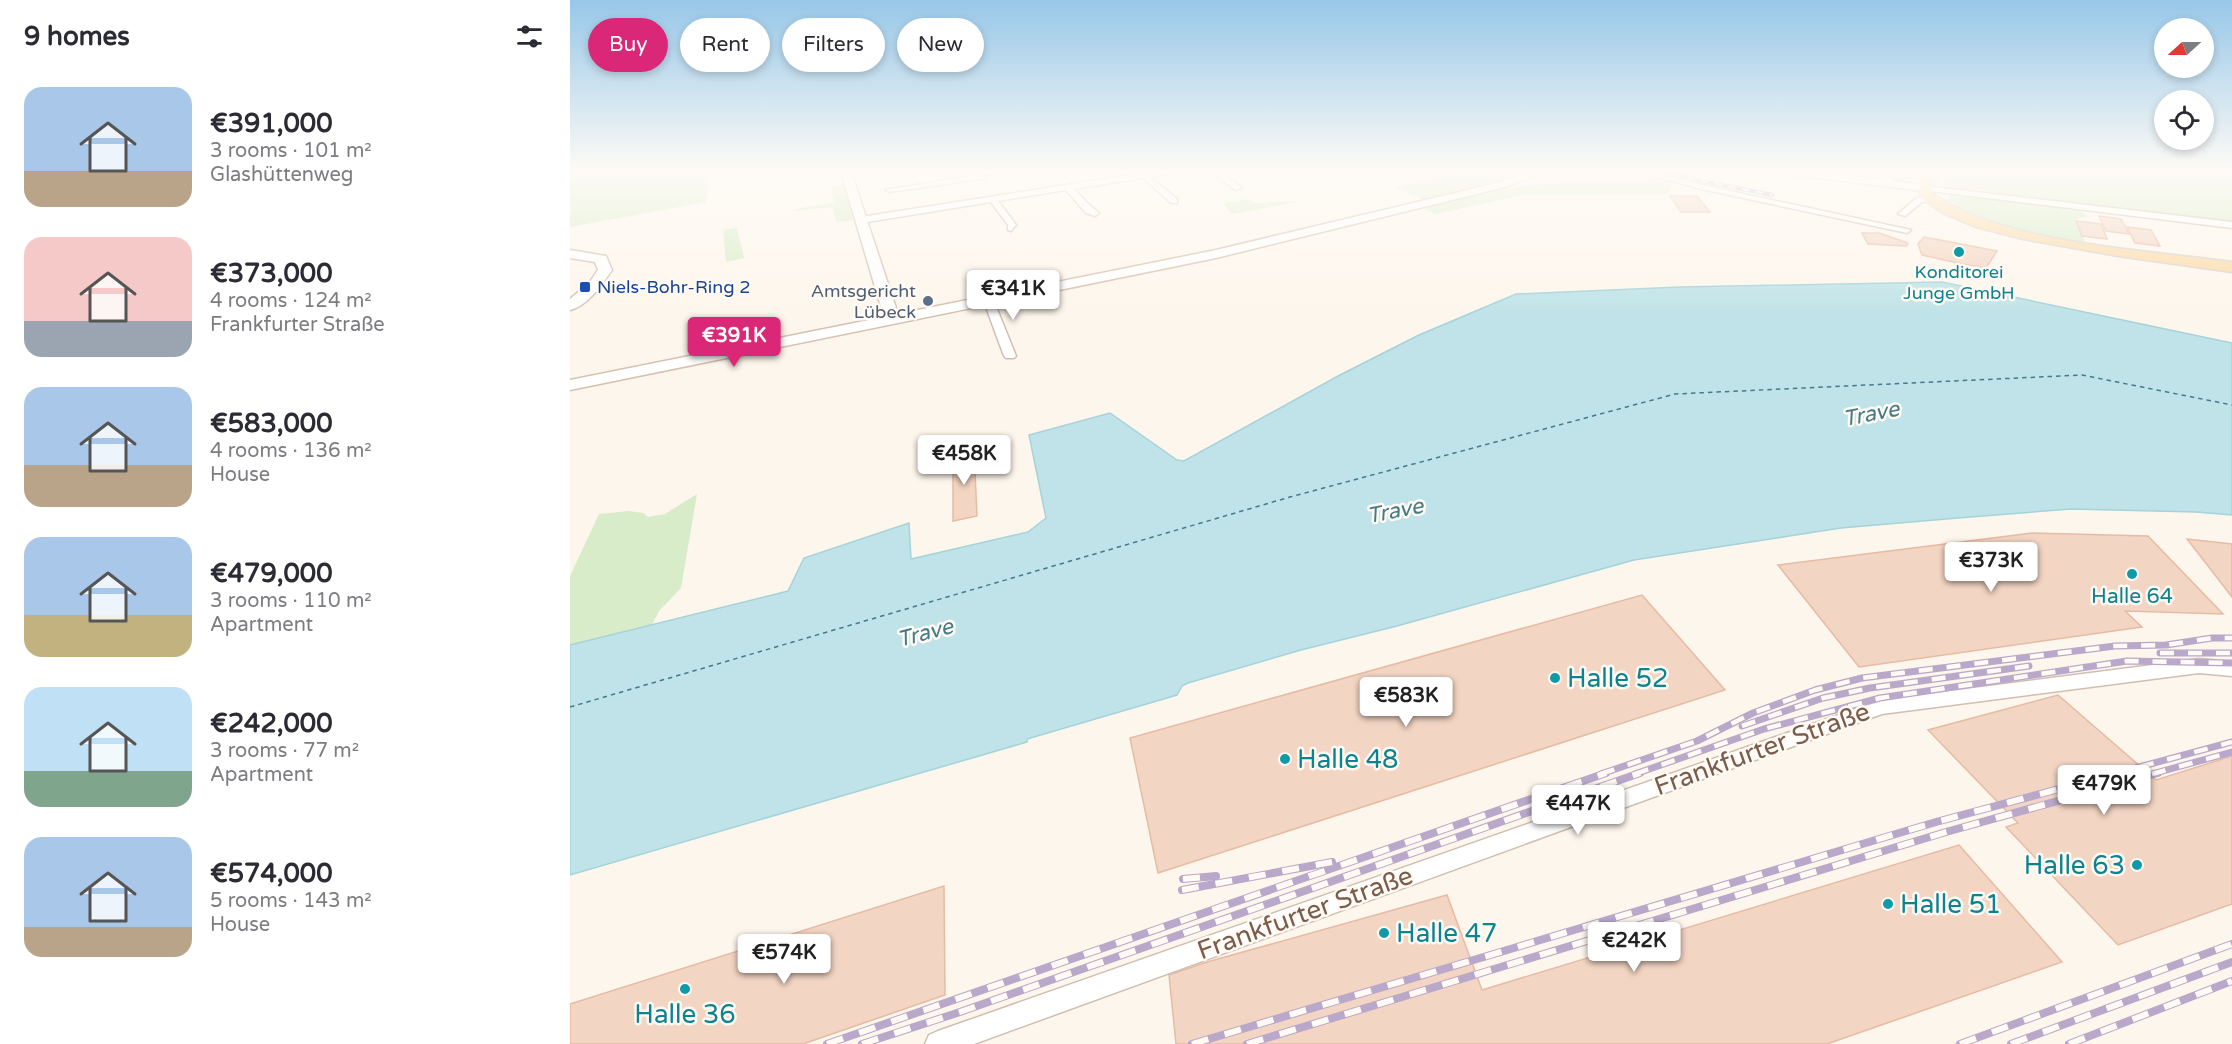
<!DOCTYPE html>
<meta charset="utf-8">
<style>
:root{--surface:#fff;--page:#f2f2f3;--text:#2b2b33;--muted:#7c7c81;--accent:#db2777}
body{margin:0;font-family:"Varela Round",sans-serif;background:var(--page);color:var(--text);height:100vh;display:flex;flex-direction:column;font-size:22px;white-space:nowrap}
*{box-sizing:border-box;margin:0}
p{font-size:20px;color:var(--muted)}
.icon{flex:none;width:33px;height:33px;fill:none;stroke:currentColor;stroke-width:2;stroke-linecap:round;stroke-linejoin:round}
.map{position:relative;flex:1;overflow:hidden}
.sheet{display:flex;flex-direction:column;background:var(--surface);width:570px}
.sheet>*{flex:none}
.guide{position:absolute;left:18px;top:18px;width:570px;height:54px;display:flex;gap:12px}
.needle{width:39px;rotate:249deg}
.fabs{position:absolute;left:1584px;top:18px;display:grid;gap:12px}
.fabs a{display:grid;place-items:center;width:60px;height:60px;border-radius:50%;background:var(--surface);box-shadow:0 3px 9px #0003;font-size:30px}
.price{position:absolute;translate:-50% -51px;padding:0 14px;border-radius:6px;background:#fff;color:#222;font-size:20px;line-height:39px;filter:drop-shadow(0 2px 3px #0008)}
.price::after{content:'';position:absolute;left:50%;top:36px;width:18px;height:14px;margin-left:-9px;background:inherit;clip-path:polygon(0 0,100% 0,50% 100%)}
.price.current{background:var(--accent);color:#fff}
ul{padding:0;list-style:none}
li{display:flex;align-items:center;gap:18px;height:150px;padding:0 24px}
li span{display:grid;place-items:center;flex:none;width:168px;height:120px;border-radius:18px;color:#555}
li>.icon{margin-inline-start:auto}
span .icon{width:72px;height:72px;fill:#fffc;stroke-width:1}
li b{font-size:26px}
h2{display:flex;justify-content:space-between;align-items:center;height:72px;padding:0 24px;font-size:26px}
.pill{padding:0 21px;border-radius:27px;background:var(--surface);box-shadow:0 3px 9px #0003;font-size:21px;line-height:54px}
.pill.current{background:var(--accent);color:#fff}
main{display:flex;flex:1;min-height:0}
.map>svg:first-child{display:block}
</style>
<main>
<section class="sheet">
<h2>9 homes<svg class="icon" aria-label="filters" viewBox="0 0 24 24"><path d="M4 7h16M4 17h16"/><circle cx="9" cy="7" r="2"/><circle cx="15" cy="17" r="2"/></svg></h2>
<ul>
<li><span style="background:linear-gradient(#a9c7e8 70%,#b9a48a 0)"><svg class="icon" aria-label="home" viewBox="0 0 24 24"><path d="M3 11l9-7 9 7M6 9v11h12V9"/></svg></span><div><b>€391,000</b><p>3 rooms · 101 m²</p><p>Glashüttenweg</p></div></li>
<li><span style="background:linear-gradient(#f6c9c9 70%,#9aa5b1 0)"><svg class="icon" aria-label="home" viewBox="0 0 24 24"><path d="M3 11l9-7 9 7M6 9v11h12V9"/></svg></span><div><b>€373,000</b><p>4 rooms · 124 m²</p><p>Frankfurter Straße</p></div></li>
<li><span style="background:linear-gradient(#a9c7e8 65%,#b9a48a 0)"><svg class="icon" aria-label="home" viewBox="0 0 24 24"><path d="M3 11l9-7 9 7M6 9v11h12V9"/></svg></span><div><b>€583,000</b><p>4 rooms · 136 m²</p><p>House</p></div></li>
<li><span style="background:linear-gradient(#a9c7e8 65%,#c2b280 0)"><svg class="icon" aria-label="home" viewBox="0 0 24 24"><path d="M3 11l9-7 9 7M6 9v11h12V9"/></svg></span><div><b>€479,000</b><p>3 rooms · 110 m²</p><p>Apartment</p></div></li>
<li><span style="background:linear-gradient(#bfe0f5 70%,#7fa58c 0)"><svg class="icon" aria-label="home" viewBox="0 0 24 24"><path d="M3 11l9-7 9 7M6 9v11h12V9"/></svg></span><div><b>€242,000</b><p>3 rooms · 77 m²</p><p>Apartment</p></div></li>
<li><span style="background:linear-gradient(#a9c7e8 75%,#b9a48a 0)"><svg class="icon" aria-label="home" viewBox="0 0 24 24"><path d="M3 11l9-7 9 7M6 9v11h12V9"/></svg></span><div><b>€574,000</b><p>5 rooms · 143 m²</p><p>House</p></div></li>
</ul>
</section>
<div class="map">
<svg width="1662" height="1044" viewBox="0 0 1662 1044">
<rect width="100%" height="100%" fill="#fdf6ec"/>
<!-- green -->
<g fill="#d8ecc9">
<polygon points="0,169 140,169 136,202 0,227"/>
<polygon points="910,169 967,171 856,201 825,187"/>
<path d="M1293 169H1357C1333 188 1318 179 1293 169Z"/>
<polygon points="1382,169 1662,169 1662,222 1372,186"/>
<polygon points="1086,178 1104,183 1098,194 951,195 866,214 851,207 933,188 999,182 1076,182"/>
<polygon points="273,184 283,220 266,222 263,207 224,211 230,208 264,203 261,188"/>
<path d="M1389 195 1509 210 1518 217 1506 219 1515 242C1467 235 1419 225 1377 200L1380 196Z"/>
<polygon points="679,199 686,203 730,201 663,214 652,203"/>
<polygon points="167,228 174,258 156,262 153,230"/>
<polygon points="127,494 111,588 89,611 81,627 0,645 0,576 29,514 59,511 73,513 78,517 95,514"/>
</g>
<!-- water -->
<polygon fill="#bfe3e8" stroke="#a5d3da" stroke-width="1.5" points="1372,282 1662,343 1662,515 1626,512 1501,509 1388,518 1271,528 1064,560 827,626 731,650 618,683 612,686 607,695 457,739 457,742 0,875 0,645 218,591 234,558 339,523 341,559 458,532 476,518 459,435 540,413 607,460 614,461 768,376 849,335 946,294 1110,287"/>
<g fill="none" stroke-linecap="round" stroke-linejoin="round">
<!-- ferry -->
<polyline stroke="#437c86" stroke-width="1.5" stroke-dasharray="4.5 4" stroke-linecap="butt" points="0,707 720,497 1105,394 1512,375 1662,405"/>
</g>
<!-- building -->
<g fill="#f3d5c3" stroke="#e6bba3" stroke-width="1.5">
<polygon points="1100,196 1127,196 1140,212 1111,212"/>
<polygon points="1529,216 1551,219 1559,234 1536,231"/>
<polygon points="1506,221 1531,224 1537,239 1512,236"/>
<polygon points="1557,227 1581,230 1590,246 1565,243"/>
<polygon points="1292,233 1309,233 1338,243 1337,246 1298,244"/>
<polygon points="1354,237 1391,244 1427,251 1416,268 1388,263 1352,255 1348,244"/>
<polygon points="404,449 407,516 383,521 383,453"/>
<polygon points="1462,533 1578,536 1653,614 1555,611 1572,627 1289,667 1208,565"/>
<polygon points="1617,539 1662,544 1662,597"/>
<polygon points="1072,595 1155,690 588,873 560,738"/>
<polygon points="1488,695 1586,780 1662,756 1662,904 1548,945 1436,827 1448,823 1358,730"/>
<polygon points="1389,845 1492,962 1257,1044 606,1044 599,975 637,962 877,895 912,990"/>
<polygon points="374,886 375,995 233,1044 0,1044 0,1004"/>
</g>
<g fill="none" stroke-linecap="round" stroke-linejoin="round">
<!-- street casing -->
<g stroke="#d1beb0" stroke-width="3">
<g id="street">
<polygon points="426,169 446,169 415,175 415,179 412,179 319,192 315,190 406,175 406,172"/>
<path d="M599 169H618L580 177 607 199V203H601L573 178 504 189C512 198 520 206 529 213L525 216 516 213 496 190 428 201 446 225 441 231 438 230V225L421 202 291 223 287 220 291 217Z"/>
<polygon points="638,169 647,169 672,188 665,190"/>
<polygon points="749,169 827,169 791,174"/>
<polygon points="1059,169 1072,169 1132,185 1341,230 1337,233 1131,189"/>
<polygon points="1286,169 1297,169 1323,178 1326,184 1319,186 1317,181"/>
<polygon points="1354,186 1662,222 1662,228 1351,190 1350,188"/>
<polygon points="1360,197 1363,197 1363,201 1352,202 1335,216 1328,214 1347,198"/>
<polygon points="418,296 423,299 446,356 444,358 436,358 434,356 413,299"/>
<polygon points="1629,659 1662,662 1662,676 1629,673 1312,714 404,1044 355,1044 359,1035 368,1031 1311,700"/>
</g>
</g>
<!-- secondary casing -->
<g stroke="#d6c0b0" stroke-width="3">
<g id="secondary">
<polygon points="270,169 280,169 328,314 646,250 927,183 967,169 983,169 935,187 646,258 0,390 0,380 314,317"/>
<polygon points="1191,169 1224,169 1354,185 1360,188 1354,191 1196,172"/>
<path d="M0 250 36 256 42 270C32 284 18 306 0 310V299L19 283 28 270 25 262 0 258Z"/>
</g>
</g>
<!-- primary casing -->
<g stroke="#dad1cd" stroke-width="3">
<path id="primary" d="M1362 169H1374L1361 186 1362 193C1433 244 1575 250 1662 262V272L1548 256 1453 239 1406 227 1373 213 1351 198 1349 186Z"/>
</g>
<!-- street -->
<use href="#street" fill="#fff" fill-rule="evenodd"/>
<!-- secondary -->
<use href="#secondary" fill="#fff" fill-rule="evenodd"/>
<!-- primary -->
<use href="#primary" fill="#fbd9a5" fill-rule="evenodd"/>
<!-- rail-far2 casing -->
<g stroke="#b9a8c9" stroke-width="4">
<polyline id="rail-far2" points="1091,169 1132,181 1202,195"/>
</g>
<!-- rail-far1 casing -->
<g stroke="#b9a8c9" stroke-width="7">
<g id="rail-far1">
<polyline points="1590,653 1662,653"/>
<polyline points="1172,726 1253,698 1300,688 1459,666"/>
<polyline points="1031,774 1127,741 1183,713 1245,690 1292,678 1545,646 1596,645 1642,638 1662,638"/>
<polyline points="1065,774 1194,729 1310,698 1557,661 1662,663"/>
<polyline points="1543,774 1662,742"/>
<polyline points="1582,774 1662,752"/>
</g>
</g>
<!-- rail casing -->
<g stroke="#b9a8c9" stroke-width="8">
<g id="rail">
<polyline points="613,879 646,876"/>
<polyline points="612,890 762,862"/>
<polyline points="257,1044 1036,773"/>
<polyline points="292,1044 390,1012 1070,773"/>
<polyline points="622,1044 1366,822 1548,773"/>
<polyline points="677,1044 1376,832 1588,773"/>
<polyline points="1390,1044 1662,944"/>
<polyline points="1441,1044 1662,962"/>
<polyline points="1499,1044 1662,981"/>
</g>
</g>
<!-- rail-far2 -->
<use href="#rail-far2" stroke="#fffaf3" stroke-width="2" stroke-dasharray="7" stroke-linecap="butt"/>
<!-- rail-far1 -->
<use href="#rail-far1" stroke="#fffaf3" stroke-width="4.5" stroke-dasharray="14" stroke-linecap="butt"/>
<!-- rail -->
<use href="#rail" stroke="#fffaf3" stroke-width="6" stroke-dasharray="17" stroke-linecap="butt"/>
</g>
<!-- sky -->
<linearGradient id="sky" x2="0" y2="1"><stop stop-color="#97c7e8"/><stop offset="0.54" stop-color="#fefbf6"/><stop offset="1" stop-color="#fefbf6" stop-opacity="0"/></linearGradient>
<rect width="1662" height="315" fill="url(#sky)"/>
<!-- markers -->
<g fill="#0f9aa8" stroke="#fffaf3" stroke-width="2">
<circle cx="1389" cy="252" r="6"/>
<circle cx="1562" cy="574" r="6"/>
<circle cx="985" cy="678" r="6"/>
<circle cx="715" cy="759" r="6"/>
<circle cx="1567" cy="865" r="6"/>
<circle cx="1318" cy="904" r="6"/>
<circle cx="814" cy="933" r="6"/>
<circle cx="115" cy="989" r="6"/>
</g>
<rect fill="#1a4fb4" stroke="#fffaf3" stroke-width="2" x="9" y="281" width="12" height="12" rx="3"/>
<circle fill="#5c6f8a" stroke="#fffaf3" stroke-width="2" cx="358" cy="301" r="6"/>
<g text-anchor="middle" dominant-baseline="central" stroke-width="5" stroke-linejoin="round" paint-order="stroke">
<!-- far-culture labels -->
<g font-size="18" fill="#0d838f" stroke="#fffaf3">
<text x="1389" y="272">Konditorei<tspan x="1389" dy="21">Junge GmbH</tspan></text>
</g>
<!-- far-transit labels -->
<g font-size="18" fill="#164399" stroke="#fffaf3" text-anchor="start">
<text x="27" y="287">Niels-Bohr-Ring 2</text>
</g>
<!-- far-service labels -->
<g font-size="18" fill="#4e5e75" stroke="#fffaf3" text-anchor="end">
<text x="346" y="291">Amtsgericht<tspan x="346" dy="21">Lübeck</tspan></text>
</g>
<!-- culture labels -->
<g font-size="21" fill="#0d838f" stroke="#fffaf3">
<text x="1562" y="596">Halle 64</text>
</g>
<!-- water labels -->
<g font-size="22" font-style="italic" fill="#437c86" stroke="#fffaf3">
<text transform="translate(1301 414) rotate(-11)">Trave</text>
<text transform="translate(825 511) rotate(-11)">Trave</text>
<text transform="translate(355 633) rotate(-15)">Trave</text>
</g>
<!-- near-culture labels -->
<g font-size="26" fill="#0d838f" stroke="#fffaf3" text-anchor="start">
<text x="997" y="678">Halle 52</text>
<text x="727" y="759">Halle 48</text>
<text x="1555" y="865" text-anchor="end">Halle 63</text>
<text x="1330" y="904">Halle 51</text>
<text x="826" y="933">Halle 47</text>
<text x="115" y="1014" text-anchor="middle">Halle 36</text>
</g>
<!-- near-street labels -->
<g font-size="26" fill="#7a5c4d" stroke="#fffaf3">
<text transform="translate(1192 749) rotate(-20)">Frankfurter Straße</text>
<text transform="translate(735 913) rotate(-20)">Frankfurter Straße</text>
</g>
</g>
</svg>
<div class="fabs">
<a><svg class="needle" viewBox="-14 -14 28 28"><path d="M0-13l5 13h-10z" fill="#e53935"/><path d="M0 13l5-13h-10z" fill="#7c7c81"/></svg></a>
<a><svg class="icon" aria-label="locate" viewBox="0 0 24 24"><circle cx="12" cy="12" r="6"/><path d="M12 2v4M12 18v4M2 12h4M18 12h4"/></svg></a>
</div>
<b class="price" style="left:443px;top:321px">€341K</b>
<b class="price current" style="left:164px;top:368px">€391K</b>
<b class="price" style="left:394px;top:486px">€458K</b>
<b class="price" style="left:1421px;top:593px">€373K</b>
<b class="price" style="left:836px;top:728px">€583K</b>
<b class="price" style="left:1534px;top:816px">€479K</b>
<b class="price" style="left:1008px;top:836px">€447K</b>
<b class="price" style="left:1064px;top:973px">€242K</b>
<b class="price" style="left:214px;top:985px">€574K</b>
<div class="guide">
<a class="pill current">Buy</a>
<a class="pill">Rent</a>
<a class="pill">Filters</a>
<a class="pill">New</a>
</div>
</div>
</main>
